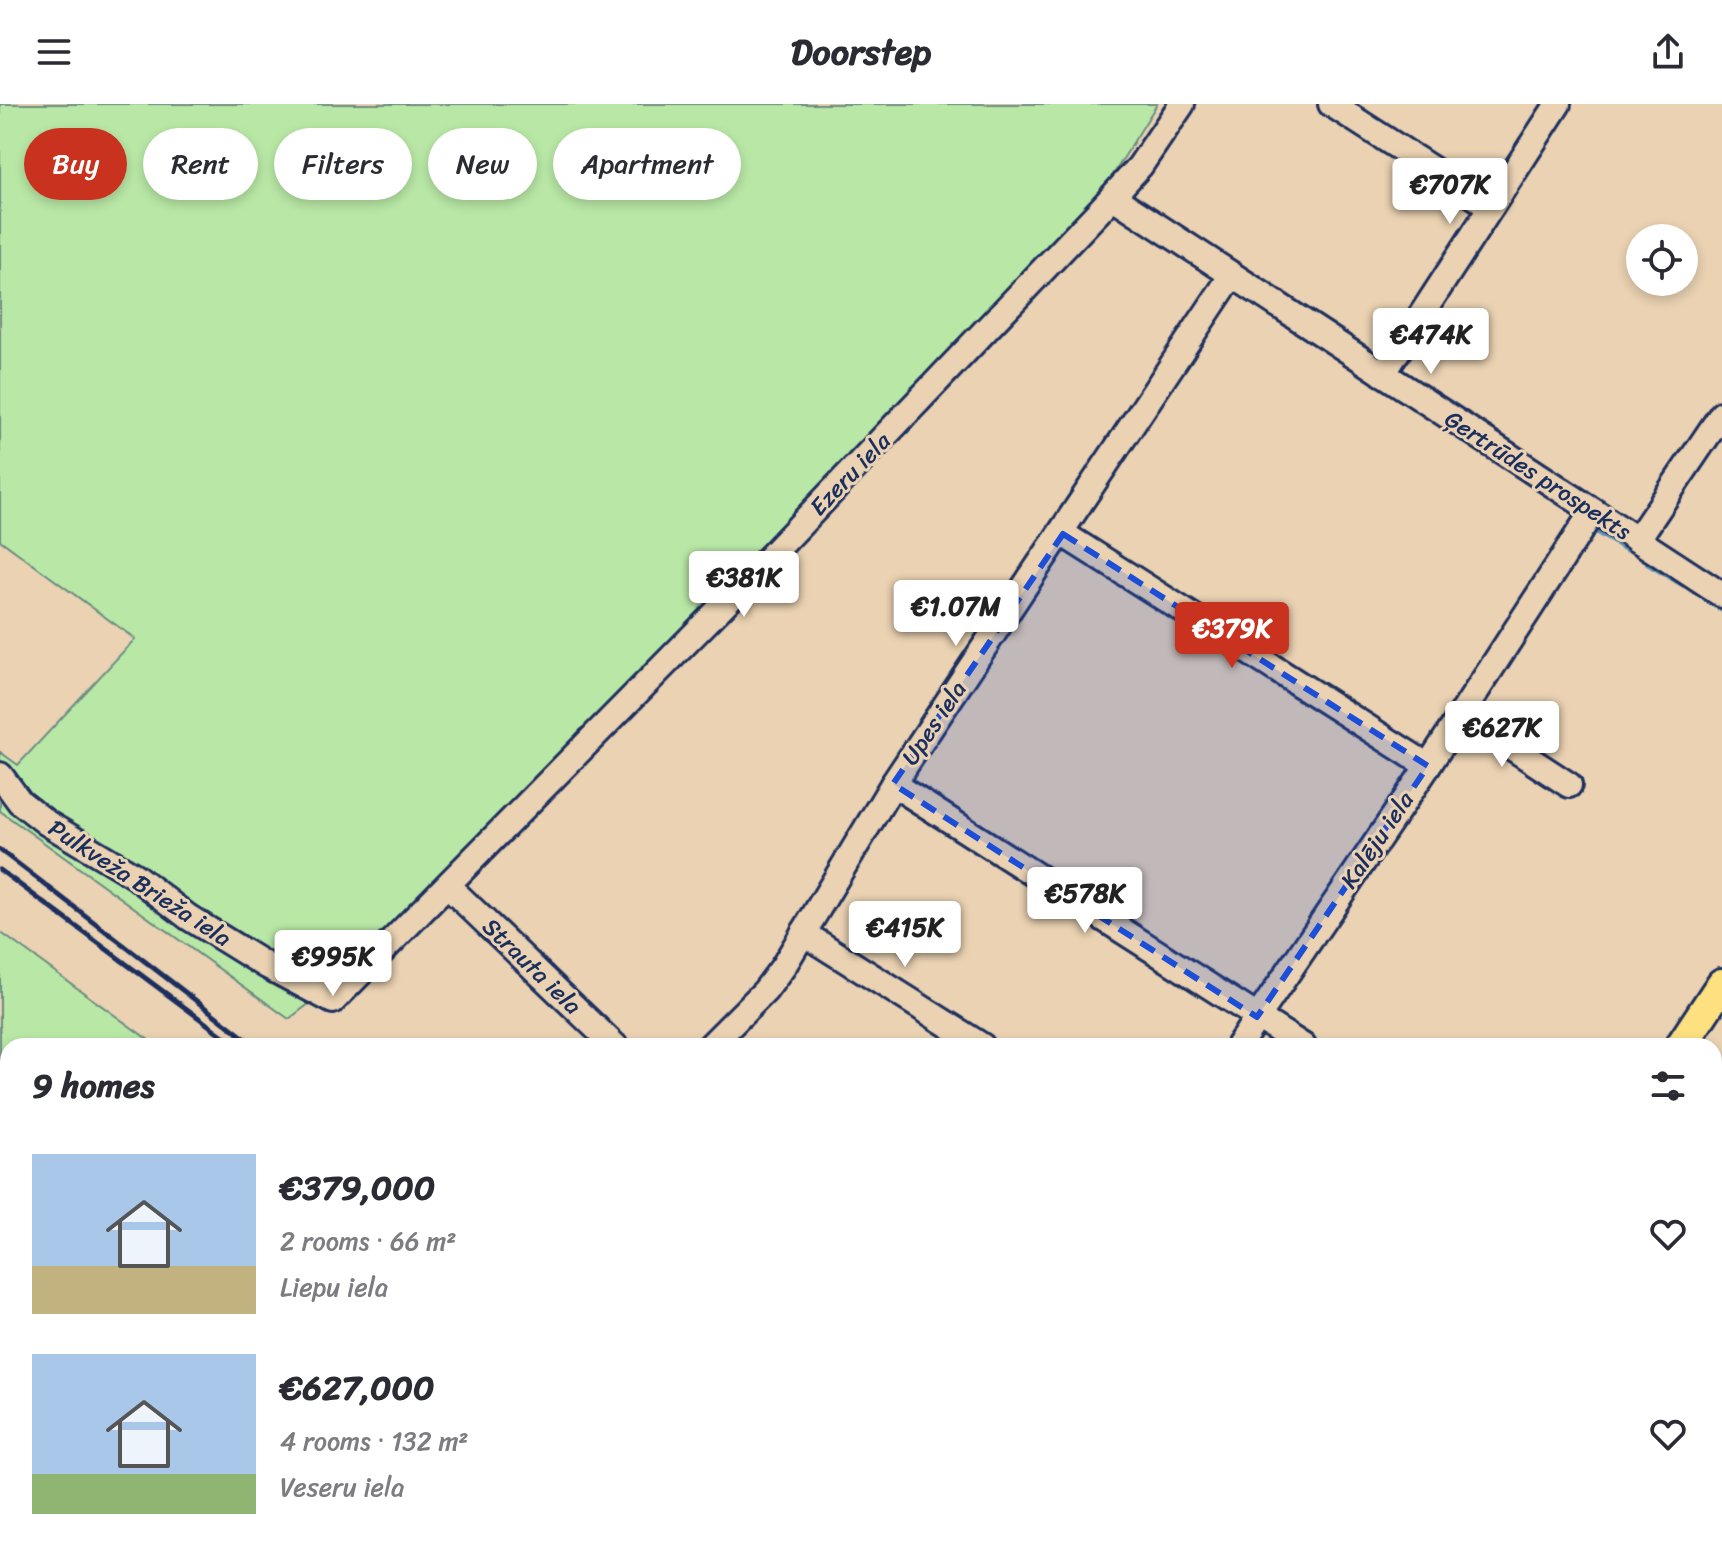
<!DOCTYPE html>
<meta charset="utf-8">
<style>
:root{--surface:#fff;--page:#f2f2f3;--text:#2b2b33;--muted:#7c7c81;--accent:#c8321e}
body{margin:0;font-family:Sriracha,sans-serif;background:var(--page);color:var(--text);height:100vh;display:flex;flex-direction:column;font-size:30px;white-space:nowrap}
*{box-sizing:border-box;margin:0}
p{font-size:26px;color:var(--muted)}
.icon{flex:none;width:44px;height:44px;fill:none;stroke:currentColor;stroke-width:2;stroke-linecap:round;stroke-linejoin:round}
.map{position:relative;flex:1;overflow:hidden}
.details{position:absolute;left:0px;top:934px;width:1722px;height:514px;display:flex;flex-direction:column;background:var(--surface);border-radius:24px 24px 0 0;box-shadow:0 4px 12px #0003}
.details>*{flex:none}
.banner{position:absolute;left:24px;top:24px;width:800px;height:72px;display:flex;gap:16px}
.buttons{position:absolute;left:1626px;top:120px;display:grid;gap:16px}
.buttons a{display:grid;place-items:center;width:72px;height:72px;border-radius:50%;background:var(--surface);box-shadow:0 4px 12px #0003;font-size:40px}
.price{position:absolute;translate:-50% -68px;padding:0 18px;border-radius:8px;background:#fff;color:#222;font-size:26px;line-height:52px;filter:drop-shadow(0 2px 4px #0008)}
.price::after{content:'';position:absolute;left:50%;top:48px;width:24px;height:18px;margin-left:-12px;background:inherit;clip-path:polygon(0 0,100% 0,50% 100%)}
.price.selected{background:var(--accent);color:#fff}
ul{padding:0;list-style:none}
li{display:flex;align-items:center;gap:24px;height:200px;padding:0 32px}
li span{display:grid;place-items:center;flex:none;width:224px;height:160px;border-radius:0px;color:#555}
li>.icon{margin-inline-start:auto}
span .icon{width:96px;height:96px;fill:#fffc;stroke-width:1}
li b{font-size:34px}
h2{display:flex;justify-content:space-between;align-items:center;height:96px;padding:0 32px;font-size:34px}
.pill{padding:0 28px;border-radius:36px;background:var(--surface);box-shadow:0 4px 12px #0003;font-size:28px;line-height:72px}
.pill.selected{background:var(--accent);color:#fff}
header{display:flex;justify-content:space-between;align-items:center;height:104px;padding:0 32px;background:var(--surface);font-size:36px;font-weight:700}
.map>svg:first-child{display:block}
</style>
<header><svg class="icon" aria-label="menu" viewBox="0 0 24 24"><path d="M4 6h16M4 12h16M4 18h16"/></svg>Doorstep<svg class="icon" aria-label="share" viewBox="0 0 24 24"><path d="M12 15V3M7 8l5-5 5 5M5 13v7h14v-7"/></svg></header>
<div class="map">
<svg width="1722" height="1447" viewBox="0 0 1722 1447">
<rect width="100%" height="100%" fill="#ead2b2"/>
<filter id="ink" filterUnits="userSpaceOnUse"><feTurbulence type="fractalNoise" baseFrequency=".0125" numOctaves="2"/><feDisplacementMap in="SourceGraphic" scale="16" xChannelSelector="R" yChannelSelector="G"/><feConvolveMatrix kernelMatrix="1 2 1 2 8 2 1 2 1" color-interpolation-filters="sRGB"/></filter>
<g filter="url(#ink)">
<!-- built -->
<polygon fill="#d9c3a6" points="8,1206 8,1279 0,1274 0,1216"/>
<!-- green -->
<g fill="#b9e8a6" stroke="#6a8c82" stroke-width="2">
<polygon points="0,0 1157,0 1087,113 377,848 289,915 0,707 0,648 18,661 135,535 0,436"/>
<polygon points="0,828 157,942 8,942 8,1180 0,1189"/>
</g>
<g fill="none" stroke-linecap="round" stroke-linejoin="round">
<!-- stream -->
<g stroke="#5e93b3" stroke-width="5">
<polyline points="1598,429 1627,446"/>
<polyline points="1656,431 1675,401"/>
<polyline points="1648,460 1683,481"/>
<polyline points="1704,495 1722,506"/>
<polyline points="935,1440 944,1447"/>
</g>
<!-- minor casing -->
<g stroke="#1b2f5e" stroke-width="30">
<g id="minor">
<polyline points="1331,0 1491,103"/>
<polyline points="1113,93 1722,491"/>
<polyline points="1383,270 1558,0"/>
<polyline points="1063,430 1428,662"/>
<polyline points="1637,436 1722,310"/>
<polyline points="1461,610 1569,681"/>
<polyline points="0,671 20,698 47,719 135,772 188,813 267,862 333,897 743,481 1101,105 1140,62 1182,0"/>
<polyline points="893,680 1303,942"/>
<polyline points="448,782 615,942"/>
<polyline points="803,829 982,942"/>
<polyline points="294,874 366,864"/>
<polyline points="710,942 765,887 783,863 893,680 1232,171"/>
<polyline points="1238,942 1428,662 1593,407"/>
<polyline points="0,1203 8,1192"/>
<polyline points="1714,1205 1722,1210"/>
<polyline points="0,1286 8,1291"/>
<polyline points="712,1440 723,1447"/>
<polyline points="1195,1440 1206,1447"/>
<polyline points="89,1447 94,1440"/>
<polyline points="533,1447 538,1440"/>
<polyline points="1714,1447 1722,1434"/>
</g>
</g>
<!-- major casing -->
<g stroke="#1b2f5e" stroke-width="36">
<g id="major">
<polyline points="1681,942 1722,880"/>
<polyline points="1348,1447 1352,1440"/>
</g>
</g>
<!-- minor -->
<use href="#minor" stroke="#ead2b2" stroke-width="24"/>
<!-- major -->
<use href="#major" stroke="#fde080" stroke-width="30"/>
<!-- rail -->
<g stroke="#1b2f5e" stroke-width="5">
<polyline points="0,746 255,942"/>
<polyline points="0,766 234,940"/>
<polyline points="902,1440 912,1447"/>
</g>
</g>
</g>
<!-- marked area -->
<path fill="#1d4ed8" fill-opacity="0.2" stroke="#1d4ed8" stroke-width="6" stroke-dasharray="16 10" stroke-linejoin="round" d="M1063 430 1428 662 1257 913 893 680Z"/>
<g text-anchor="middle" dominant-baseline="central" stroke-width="6" stroke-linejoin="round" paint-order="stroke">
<!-- street labels -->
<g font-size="24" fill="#1b2f5e" stroke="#ead2b2">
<text transform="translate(850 370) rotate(-46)">Ezeru iela</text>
<text transform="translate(1538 371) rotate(33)">Ģertrūdes prospekts</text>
<text transform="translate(934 619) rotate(-56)">Upes iela</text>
<text transform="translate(1377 736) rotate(-56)">Kalēju iela</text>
<text transform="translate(140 779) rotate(33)">Pulkveža Brieža iela</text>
<text transform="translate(532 862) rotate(44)">Strauta iela</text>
</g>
</g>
</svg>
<div class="buttons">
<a><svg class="icon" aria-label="locate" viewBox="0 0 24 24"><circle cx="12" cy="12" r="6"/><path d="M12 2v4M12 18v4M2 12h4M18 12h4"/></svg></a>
</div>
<b class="price" style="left:1450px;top:122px">€707K</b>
<b class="price" style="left:1431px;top:272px">€474K</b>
<b class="price" style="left:744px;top:515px">€381K</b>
<b class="price" style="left:956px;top:544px">€1.07M</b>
<b class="price selected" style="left:1232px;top:566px">€379K</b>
<b class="price" style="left:1502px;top:665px">€627K</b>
<b class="price" style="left:1085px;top:831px">€578K</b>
<b class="price" style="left:905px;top:865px">€415K</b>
<b class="price" style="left:333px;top:894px">€995K</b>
<div class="banner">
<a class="pill selected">Buy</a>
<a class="pill">Rent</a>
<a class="pill">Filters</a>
<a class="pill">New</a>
<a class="pill">Apartment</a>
</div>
<section class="details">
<h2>9 homes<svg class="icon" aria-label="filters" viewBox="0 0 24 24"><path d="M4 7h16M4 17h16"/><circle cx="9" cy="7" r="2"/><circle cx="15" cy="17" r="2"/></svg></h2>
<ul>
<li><span style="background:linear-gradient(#a9c7e8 70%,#c2b280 0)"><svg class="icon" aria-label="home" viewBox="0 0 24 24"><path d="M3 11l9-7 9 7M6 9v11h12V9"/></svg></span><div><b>€379,000</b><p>2 rooms · 66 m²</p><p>Liepu iela</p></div><svg class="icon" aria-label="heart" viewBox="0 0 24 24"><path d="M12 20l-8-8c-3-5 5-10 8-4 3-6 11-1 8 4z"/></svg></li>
<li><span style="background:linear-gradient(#a9c7e8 75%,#8fb573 0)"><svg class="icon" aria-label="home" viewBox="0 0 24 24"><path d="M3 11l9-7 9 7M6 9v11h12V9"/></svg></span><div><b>€627,000</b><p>4 rooms · 132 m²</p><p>Veseru iela</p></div><svg class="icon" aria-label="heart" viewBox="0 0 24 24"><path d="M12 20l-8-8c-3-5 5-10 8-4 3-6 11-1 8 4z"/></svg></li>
</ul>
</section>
</div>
